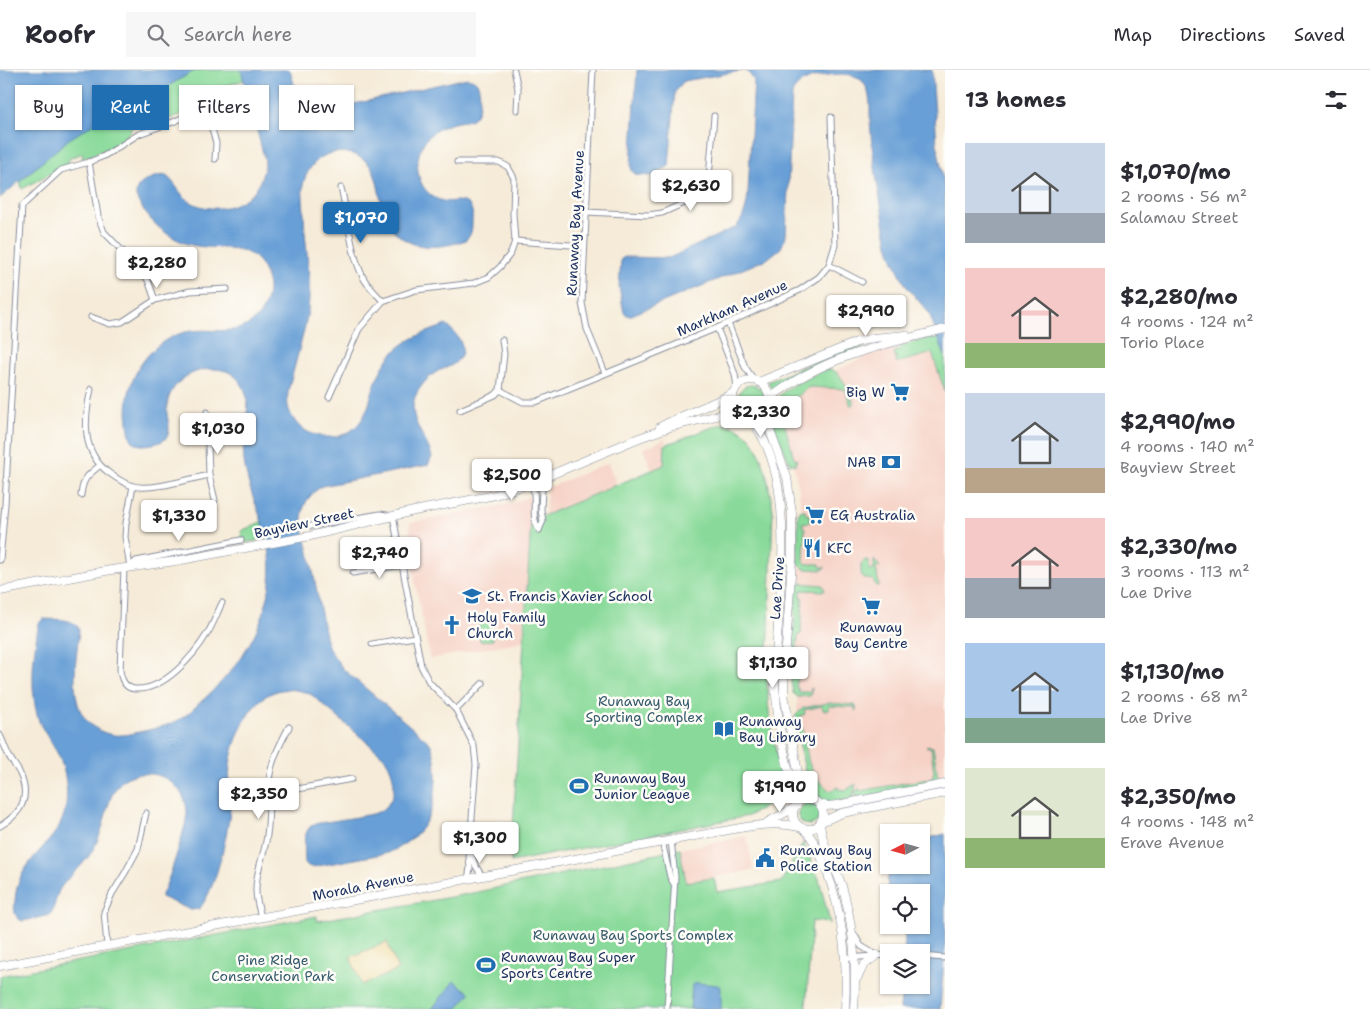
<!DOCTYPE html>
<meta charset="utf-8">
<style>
:root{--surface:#fff;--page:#f7f7f7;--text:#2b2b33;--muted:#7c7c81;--line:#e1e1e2;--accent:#1f6fb2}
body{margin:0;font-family:"Shantell Sans",sans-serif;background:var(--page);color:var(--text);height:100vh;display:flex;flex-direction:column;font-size:19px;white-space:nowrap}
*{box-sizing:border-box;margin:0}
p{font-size:16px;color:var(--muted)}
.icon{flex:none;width:28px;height:28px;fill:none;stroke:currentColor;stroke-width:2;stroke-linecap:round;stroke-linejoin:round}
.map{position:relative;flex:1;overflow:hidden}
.side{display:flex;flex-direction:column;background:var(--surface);width:425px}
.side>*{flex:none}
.top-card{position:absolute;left:15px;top:15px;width:475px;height:45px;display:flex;gap:10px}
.needle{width:32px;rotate:264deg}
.fabs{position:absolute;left:880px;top:754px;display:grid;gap:10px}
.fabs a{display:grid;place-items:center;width:50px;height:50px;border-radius:0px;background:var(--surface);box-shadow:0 1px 4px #0004;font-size:25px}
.price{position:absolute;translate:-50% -42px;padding:0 11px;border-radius:5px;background:#fff;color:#222;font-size:16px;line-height:32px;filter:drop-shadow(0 1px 2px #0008)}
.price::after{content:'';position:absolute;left:50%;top:30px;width:15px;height:11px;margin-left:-8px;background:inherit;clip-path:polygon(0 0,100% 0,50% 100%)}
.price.on{background:var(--accent);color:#fff}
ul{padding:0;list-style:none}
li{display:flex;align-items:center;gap:15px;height:125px;padding:0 20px}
li span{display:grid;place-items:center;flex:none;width:140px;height:100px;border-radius:0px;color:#555}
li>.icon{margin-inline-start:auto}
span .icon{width:60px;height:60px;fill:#fffc;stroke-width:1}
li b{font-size:21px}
h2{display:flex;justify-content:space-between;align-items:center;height:60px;padding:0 20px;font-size:21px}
.chip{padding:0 18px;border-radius:0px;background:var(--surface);box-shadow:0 1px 4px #0004;font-size:18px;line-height:45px}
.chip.on{background:var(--accent);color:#fff}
header{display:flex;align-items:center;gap:30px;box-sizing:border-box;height:70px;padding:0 25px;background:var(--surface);border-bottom:1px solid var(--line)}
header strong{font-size:24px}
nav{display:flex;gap:28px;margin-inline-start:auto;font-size:18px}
.search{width:350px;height:45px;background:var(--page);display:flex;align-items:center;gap:12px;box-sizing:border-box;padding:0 18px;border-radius:0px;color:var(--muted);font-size:19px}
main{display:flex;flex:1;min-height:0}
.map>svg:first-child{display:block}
</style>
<header>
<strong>Roofr</strong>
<div class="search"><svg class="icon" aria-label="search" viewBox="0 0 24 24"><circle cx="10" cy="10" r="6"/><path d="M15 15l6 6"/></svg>Search here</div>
<nav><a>Map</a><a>Directions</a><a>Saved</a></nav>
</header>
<main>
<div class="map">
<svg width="945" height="939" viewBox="0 0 945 939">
<rect width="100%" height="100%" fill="#fdfcf7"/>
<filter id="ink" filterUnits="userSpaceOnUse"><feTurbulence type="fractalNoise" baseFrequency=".02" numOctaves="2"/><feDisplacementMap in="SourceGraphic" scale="10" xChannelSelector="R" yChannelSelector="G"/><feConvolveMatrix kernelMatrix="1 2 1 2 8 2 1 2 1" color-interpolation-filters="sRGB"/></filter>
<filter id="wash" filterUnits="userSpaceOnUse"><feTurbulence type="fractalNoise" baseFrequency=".0096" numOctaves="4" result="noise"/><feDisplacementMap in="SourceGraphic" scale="20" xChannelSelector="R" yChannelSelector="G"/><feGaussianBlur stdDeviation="1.12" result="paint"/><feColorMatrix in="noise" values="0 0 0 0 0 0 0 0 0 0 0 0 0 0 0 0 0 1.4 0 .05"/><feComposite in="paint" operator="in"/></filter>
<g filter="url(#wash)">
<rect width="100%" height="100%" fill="#f6ebd8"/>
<!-- built -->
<g fill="#f6d1c5">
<polygon points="942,276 945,286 945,708 853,725 838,725 825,720 813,708 807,692 797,638 797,622 795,603 802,447 799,420 793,392 784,366 784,336 806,314 879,281"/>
<polygon points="665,369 664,395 652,400 643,379"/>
<polygon points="608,393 617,415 545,445 547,418"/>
<polygon points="533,425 523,571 430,589 409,481 410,453 510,434"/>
<polygon points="747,766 753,800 686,812 680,779"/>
</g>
<!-- green -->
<g fill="#89da9a" stroke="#52847c">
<path d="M199 0H241L244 10 208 21 198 30 185 37 183 44 145 57 146 51 132 57C127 73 97 83 82 89L83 83 70 88 67 94 22 119 20 111 69 69 116 40 163 19 192 2Z"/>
<path d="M920 265C893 271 863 275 837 285 814 295 793 307 773 321L768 312 842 280 861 273Z"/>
<polygon points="938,266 945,286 945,322 932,283 897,293 894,282 900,279 903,275"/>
<path d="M829 299C842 301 848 321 853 331V334L851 336 845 319 809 317 792 330 784 352 794 388 797 389 796 394H790C776 358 755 332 800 312 809 307 819 302 829 299Z"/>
<circle cx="751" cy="328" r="13"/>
<polygon points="721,354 736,357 750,367 758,380 766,402 773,439 767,617 769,642 779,699 779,713 773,729 762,739 748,746 511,792 531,451 664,395 665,375"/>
<polygon points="801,440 805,440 806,445 809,444 810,452 802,453 805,459 804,491 807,494 820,494 820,497 825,497 823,500 804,499 798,493 798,445"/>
<polygon points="263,451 267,469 243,473 241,461"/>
<polygon points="865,490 869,490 869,500 874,500 874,490 880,497 876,498 879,516 876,516 873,510 865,509 861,506 861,494"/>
<polygon points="800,513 823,515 825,521 801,520 801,527 803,527 801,564 798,565 796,602 798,603 796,617 798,618 798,622 810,622 811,618 812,618 810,626 798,627 793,623 791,611 796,520"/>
<polygon points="491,546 493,570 480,571 478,547"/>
<path d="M828 633 855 635 857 639 855 641V637L829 636V640H823L822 636 804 640 805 644 800 646 809 693 815 707 830 721 838 717V719L846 720 856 714 853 727C835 735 818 733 808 716L795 650 796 645 803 638Z"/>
<polygon points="927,675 933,677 938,707 935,713 856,728 856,721 859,718 860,721 933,708 933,703 934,702 931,677 926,677"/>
<circle cx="809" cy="744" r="11"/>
<polygon points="803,773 819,809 830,853 812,851 806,939 0,939 0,906 317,846 317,851 468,824 680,779 686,812 714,808 717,822 781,812"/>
</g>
<!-- sand -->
<polygon fill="#eeda9e" stroke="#84847e" points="387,872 398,900 362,915 350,887"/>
<!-- water -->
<g fill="#679fd6" stroke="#41679a">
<polygon points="0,0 199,0 192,2 163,19 116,40 69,69 0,128"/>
<path d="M241 0H290C296 18 297 42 320 42L467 8C471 9 474 9 477 13 482 19 480 44 473 48 470 51 463 51 458 52 444 55 428 62 422 76 412 97 419 125 443 131 452 133 461 128 469 135 474 141 472 147 472 153 472 161 471 165 466 170 434 181 400 181 385 146 380 132 379 115 374 102 366 85 345 79 328 84 315 89 306 101 303 115 302 125 304 136 304 145 305 176 312 209 308 240 305 260 299 279 294 299 291 310 286 323 288 336 290 346 298 358 308 362 334 374 358 365 368 337 370 333 370 327 372 323 376 309 385 290 396 280 410 267 428 262 446 255 459 265 472 282 452 295 447 298 440 299 435 303 426 309 417 320 414 330 409 351 427 368 432 387L428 395 322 416C313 422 306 429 303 440 300 454 306 468 309 482 315 510 320 538 325 566L329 579 343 599 430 673C436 686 436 696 436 710 434 748 422 767 388 783L312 797 308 796 305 793C305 780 301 761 314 754 328 752 343 749 357 747 363 745 370 745 376 743 401 732 396 705 384 687L312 625C264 604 241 647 231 688 227 708 232 729 229 749 225 774 215 821 199 839L191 840 161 827C170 807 176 787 182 766 184 758 187 752 187 744 187 725 174 709 156 705 146 702 131 704 123 710 106 725 107 750 98 769 95 777 90 786 84 792 77 801 67 808 61 817 55 826 56 836 50 845L23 851 18 849C14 843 14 838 15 831 17 786 60 776 66 736 68 715 65 695 54 677 49 669 43 661 39 651 29 622 33 583 39 553L43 549C55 550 73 547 79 559 77 590 64 643 99 660 106 664 114 666 122 665 129 665 137 662 144 661 156 658 167 656 177 651 188 645 196 636 204 629 244 593 276 542 270 486 267 453 248 425 244 391 243 380 243 368 244 357 246 347 249 338 247 328 245 315 235 302 222 300 197 295 168 311 167 338 166 348 172 358 167 367 163 372 158 373 152 374 131 378 130 370 128 352 122 314 146 272 185 262 203 258 221 263 237 259 263 254 275 223 264 200 251 172 221 180 197 176 171 172 147 151 136 127 136 123 136 120 139 116 143 111 160 103 166 106 172 108 180 125 189 131 210 144 239 139 255 120 261 112 264 101 265 91Z"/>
<path d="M637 0H932L937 74 945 119V286L929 243 906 216 893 189 888 175C881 133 872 91 870 49 870 37 871 22 863 12 853 0 833 5 819 6 809 7 796 14 792 24L786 166 781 178 767 189 629 246 624 243 619 217 621 189 625 187 669 188 736 157C745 146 747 136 748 122L754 10 746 0 684 11 675 21 669 96 652 106 636 105 632 101 631 96Z"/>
<polygon points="945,764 945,879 940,939 900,939 902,915 921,915 921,882 904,882 905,868 901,855 921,855 921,822 889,822 887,811 891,797 892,795 921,795 921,770"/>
<polygon points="454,911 470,923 457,939 432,939"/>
<polygon points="697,913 717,915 721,917 721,939 690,939 692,915"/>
</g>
</g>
<g filter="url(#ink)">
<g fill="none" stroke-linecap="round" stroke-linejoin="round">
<!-- street casing -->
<g stroke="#888d9b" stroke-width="7">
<g id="street">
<polyline points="514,0 518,19 517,40"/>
<polyline points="593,0 582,233 587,259 605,303"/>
<polyline points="89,92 98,146 104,162 137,196 148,210 155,230"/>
<path d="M341 118C349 148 349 179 363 207 367 215 376 224 383 231"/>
<polyline points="586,142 648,145 662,143 700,126 708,116 709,108 714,46"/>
<polyline points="515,171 584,176"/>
<polyline points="829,195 862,212"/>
<polyline points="91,247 110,254 122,252 155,230 190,221 227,219"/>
<polyline points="728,253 745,297 754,310"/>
<polyline points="717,258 735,304 737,317"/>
<path d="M91 319C84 350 81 382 109 403 116 408 125 414 133 416 151 421 189 409 209 405"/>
<polyline points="500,320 523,332 536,332 717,258 800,220 819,207 829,195 835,175 831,47"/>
<polyline points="329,327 359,259 383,231 416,220 474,213 489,207 500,197 511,183 515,171 513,144 514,108 508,97 499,92 457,92"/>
<polyline points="460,340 495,325 500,320 504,284 502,270"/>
<polyline points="207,342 209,405 215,430"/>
<path d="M531 413C539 428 529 446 539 460"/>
<path d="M81 425C83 408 87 406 99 396"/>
<polyline points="311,456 380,444 393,446 421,596 429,612 456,640 474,676 476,695 469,787 470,798 468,809"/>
<polyline points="539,460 543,451 541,440 542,418 541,409"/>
<polyline points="0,490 5,434 22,136 61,100 89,92 104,86 139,64 173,52 195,42 202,41 207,45 210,52 216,73 215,89"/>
<polyline points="130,497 136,491 241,470"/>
<polyline points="130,497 125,467 126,453 133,416"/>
<path d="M124 498 120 600C121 609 124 618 135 619 163 621 193 587 207 564 213 555 217 543 222 533"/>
<polyline points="353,503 402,495"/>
<polyline points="372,574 415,567"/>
<polyline points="456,640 483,613"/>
<path d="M0 665C3 671 5 678 8 684 11 691 17 697 20 704 31 728 21 744 0 756"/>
<polyline points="270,724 352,709"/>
<polyline points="662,771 670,807 674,814"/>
<polyline points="471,782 475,795 482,806"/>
<path d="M261 847C259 839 256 830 256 821 255 802 265 784 267 765 270 745 268 729 269 711 271 691 280 674 289 657"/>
<polyline points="854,864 861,876 876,885"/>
<polyline points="107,875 104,842 112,824 125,803 138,779 146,743"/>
<polyline points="921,886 945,888"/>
<polyline points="846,888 889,885"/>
<polyline points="667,939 675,807 671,770"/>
</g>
</g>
<!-- secondary casing -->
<g stroke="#888d9b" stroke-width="9">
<g id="secondary">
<circle cx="751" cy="328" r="18"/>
<polyline points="759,312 857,272 873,268 906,265"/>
<path d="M769 329C820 288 883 274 945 259"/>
<polyline points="767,336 769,358 787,407 792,443 792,490 784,606 784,624 800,714 804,723 811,730"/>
<path d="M748 346C796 401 781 503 777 570 776 585 774 601 775 616 777 641 781 670 787 694 791 708 796 720 797 735"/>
<path d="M660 357C684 344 709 336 733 323"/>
<polyline points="0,521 111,500 176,491 310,466 414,441 495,425 531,413 639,368 673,356 724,344 740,344"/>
<circle cx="808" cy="744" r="15"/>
<polyline points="819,734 827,736 837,735 945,714"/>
<polyline points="768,752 794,738"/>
<polyline points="821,752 842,743 945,723"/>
<path d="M820 754C822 775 835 796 842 816 854 857 857 897 854 939"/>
<path d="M804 759C815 770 820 784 826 799 843 844 848 891 845 939"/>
<path d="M0 896 591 786C631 778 672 770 712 763 742 758 770 750 800 757"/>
<polyline points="857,908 864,895 877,885"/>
</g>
</g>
<!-- street -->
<use href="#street" stroke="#fff" stroke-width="5"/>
<!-- secondary -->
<use href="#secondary" stroke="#fff" stroke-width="8"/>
</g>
</g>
<!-- icons -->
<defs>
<g id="supermarket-bare" transform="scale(1.5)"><path d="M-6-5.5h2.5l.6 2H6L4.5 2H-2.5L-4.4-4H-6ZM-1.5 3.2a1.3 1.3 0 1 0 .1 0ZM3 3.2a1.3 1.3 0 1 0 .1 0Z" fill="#1f6fb2" stroke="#fdfcf7" stroke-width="2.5" paint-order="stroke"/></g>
<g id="bank-bare" transform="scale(1.5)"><path d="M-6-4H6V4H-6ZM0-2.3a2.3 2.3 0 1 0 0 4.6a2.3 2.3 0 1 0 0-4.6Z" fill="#1f6fb2" stroke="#fdfcf7" stroke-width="2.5" paint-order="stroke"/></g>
<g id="restaurant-bare" transform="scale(1.5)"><path d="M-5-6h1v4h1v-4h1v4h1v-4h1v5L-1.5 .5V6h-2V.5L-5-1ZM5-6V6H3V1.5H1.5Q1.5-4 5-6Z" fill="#1f6fb2" stroke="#fdfcf7" stroke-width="2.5" paint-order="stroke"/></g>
<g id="school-bare" transform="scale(1.5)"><path d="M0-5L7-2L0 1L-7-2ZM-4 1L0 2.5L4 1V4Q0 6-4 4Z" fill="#1f6fb2" stroke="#fdfcf7" stroke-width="2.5" paint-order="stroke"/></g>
<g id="church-bare" transform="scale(1.5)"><path d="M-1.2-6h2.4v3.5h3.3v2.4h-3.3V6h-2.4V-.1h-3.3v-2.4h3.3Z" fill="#1f6fb2" stroke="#fdfcf7" stroke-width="2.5" paint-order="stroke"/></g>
<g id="library-bare" transform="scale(1.5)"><path d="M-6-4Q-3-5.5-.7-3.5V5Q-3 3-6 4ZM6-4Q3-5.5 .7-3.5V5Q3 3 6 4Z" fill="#1f6fb2" stroke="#fdfcf7" stroke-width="2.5" paint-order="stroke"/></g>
<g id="stadium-bare" transform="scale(1.5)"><path d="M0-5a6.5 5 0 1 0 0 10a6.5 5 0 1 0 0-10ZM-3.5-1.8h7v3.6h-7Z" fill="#1f6fb2" stroke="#fdfcf7" stroke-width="2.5" paint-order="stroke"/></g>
<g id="civic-bare" transform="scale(1.5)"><path d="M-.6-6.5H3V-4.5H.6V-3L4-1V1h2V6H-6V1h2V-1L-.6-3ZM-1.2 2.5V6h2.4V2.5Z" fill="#1f6fb2" stroke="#fdfcf7" stroke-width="2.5" paint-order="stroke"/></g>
</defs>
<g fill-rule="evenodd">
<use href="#supermarket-bare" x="900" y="322"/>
<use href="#bank-bare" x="891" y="392"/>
<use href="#supermarket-bare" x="815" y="445"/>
<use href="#restaurant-bare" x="812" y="478"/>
<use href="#school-bare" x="472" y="526"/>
<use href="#supermarket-bare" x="871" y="536"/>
<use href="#church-bare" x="452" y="555"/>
<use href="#library-bare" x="724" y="659"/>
<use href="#stadium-bare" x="579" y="716"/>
<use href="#civic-bare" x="765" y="788"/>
<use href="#stadium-bare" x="486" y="895"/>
</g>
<g text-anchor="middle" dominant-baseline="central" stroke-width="5" stroke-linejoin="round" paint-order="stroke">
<!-- street labels -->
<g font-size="14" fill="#1b2f5e" stroke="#fdfcf7">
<text transform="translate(575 153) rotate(-87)">Runaway Bay Avenue</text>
<text transform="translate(732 238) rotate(-24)">Markham Avenue</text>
<text transform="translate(304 453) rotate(-12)">Bayview Street</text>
<text transform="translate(777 518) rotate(-86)">Lae Drive</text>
<text transform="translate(363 816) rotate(-11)">Morala Avenue</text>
</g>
<!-- poi labels -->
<g font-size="14" fill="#1b2f5e" stroke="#fdfcf7" text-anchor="start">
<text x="885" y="322" text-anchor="end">Big W</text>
<text x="876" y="392" text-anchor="end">NAB</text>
<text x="830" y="445">EG Australia</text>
<text x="827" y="478">KFC</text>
<text x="487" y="526">St. Francis Xavier School</text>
<text x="467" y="547">Holy Family<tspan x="467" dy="16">Church</tspan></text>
<text x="871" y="557" text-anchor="middle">Runaway<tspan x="871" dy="16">Bay Centre</tspan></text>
<text x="739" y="651">Runaway<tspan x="739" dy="16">Bay Library</tspan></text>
<text x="594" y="708">Runaway Bay<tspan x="594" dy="16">Junior League</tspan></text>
<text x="780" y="780">Runaway Bay<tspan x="780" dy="16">Police Station</tspan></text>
<text x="501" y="887">Runaway Bay Super<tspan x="501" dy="16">Sports Centre</tspan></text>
</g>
<!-- park labels -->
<g font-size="14" fill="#365a6d" stroke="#fdfcf7">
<text x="644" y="631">Runaway Bay<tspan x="644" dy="16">Sporting Complex</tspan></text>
<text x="633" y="865">Runaway Bay Sports Complex</text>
<text x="273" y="890">Pine Ridge<tspan x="273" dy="16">Conservation Park</tspan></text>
</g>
</g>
</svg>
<div class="fabs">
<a><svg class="needle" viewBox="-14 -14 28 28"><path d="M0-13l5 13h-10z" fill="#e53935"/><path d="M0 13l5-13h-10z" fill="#7c7c81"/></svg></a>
<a><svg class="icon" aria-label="locate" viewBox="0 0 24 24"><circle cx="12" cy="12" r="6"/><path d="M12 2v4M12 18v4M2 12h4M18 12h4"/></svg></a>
<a><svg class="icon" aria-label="layers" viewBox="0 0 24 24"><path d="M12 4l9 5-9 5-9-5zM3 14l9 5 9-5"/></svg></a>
</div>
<b class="price" style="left:691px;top:142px">$2,630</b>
<b class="price on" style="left:361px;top:174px">$1,070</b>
<b class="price" style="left:157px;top:219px">$2,280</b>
<b class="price" style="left:866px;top:267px">$2,990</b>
<b class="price" style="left:761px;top:368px">$2,330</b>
<b class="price" style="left:218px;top:385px">$1,030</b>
<b class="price" style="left:512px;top:431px">$2,500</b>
<b class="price" style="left:179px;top:472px">$1,330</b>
<b class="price" style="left:380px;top:509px">$2,740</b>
<b class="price" style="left:773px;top:619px">$1,130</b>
<b class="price" style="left:780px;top:743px">$1,990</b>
<b class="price" style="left:259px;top:750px">$2,350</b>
<b class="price" style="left:480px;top:794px">$1,300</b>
<div class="top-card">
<a class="chip">Buy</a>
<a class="chip on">Rent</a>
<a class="chip">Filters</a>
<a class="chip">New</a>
</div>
</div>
<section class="side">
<h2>13 homes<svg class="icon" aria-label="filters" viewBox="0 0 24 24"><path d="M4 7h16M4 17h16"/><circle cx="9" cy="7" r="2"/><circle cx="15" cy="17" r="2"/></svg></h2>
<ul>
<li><span style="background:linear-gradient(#c9d6e8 70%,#9aa5b1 0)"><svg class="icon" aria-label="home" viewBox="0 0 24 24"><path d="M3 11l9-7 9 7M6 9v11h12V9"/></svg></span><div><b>$1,070/mo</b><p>2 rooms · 56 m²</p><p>Salamau Street</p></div></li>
<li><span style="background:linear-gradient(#f6c9c9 75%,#8fb573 0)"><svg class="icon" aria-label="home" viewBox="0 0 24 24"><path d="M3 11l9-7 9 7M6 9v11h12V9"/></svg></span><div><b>$2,280/mo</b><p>4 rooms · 124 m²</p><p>Torio Place</p></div></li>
<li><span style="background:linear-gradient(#c9d6e8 75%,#b9a48a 0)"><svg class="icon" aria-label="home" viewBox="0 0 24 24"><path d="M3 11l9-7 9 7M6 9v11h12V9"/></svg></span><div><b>$2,990/mo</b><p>4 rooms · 140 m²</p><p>Bayview Street</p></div></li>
<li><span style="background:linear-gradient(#f6c9c9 60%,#9aa5b1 0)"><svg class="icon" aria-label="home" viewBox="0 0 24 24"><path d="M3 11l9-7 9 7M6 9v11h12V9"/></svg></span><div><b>$2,330/mo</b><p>3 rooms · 113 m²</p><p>Lae Drive</p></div></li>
<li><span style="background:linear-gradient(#a9c7e8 75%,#7fa58c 0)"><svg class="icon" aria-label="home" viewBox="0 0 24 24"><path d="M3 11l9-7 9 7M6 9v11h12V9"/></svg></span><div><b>$1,130/mo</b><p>2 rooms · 68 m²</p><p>Lae Drive</p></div></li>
<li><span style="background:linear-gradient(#dfe7d0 70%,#8fb573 0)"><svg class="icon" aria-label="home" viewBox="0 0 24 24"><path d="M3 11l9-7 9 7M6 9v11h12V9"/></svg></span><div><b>$2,350/mo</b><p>4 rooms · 148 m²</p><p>Erave Avenue</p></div></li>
</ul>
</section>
</main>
